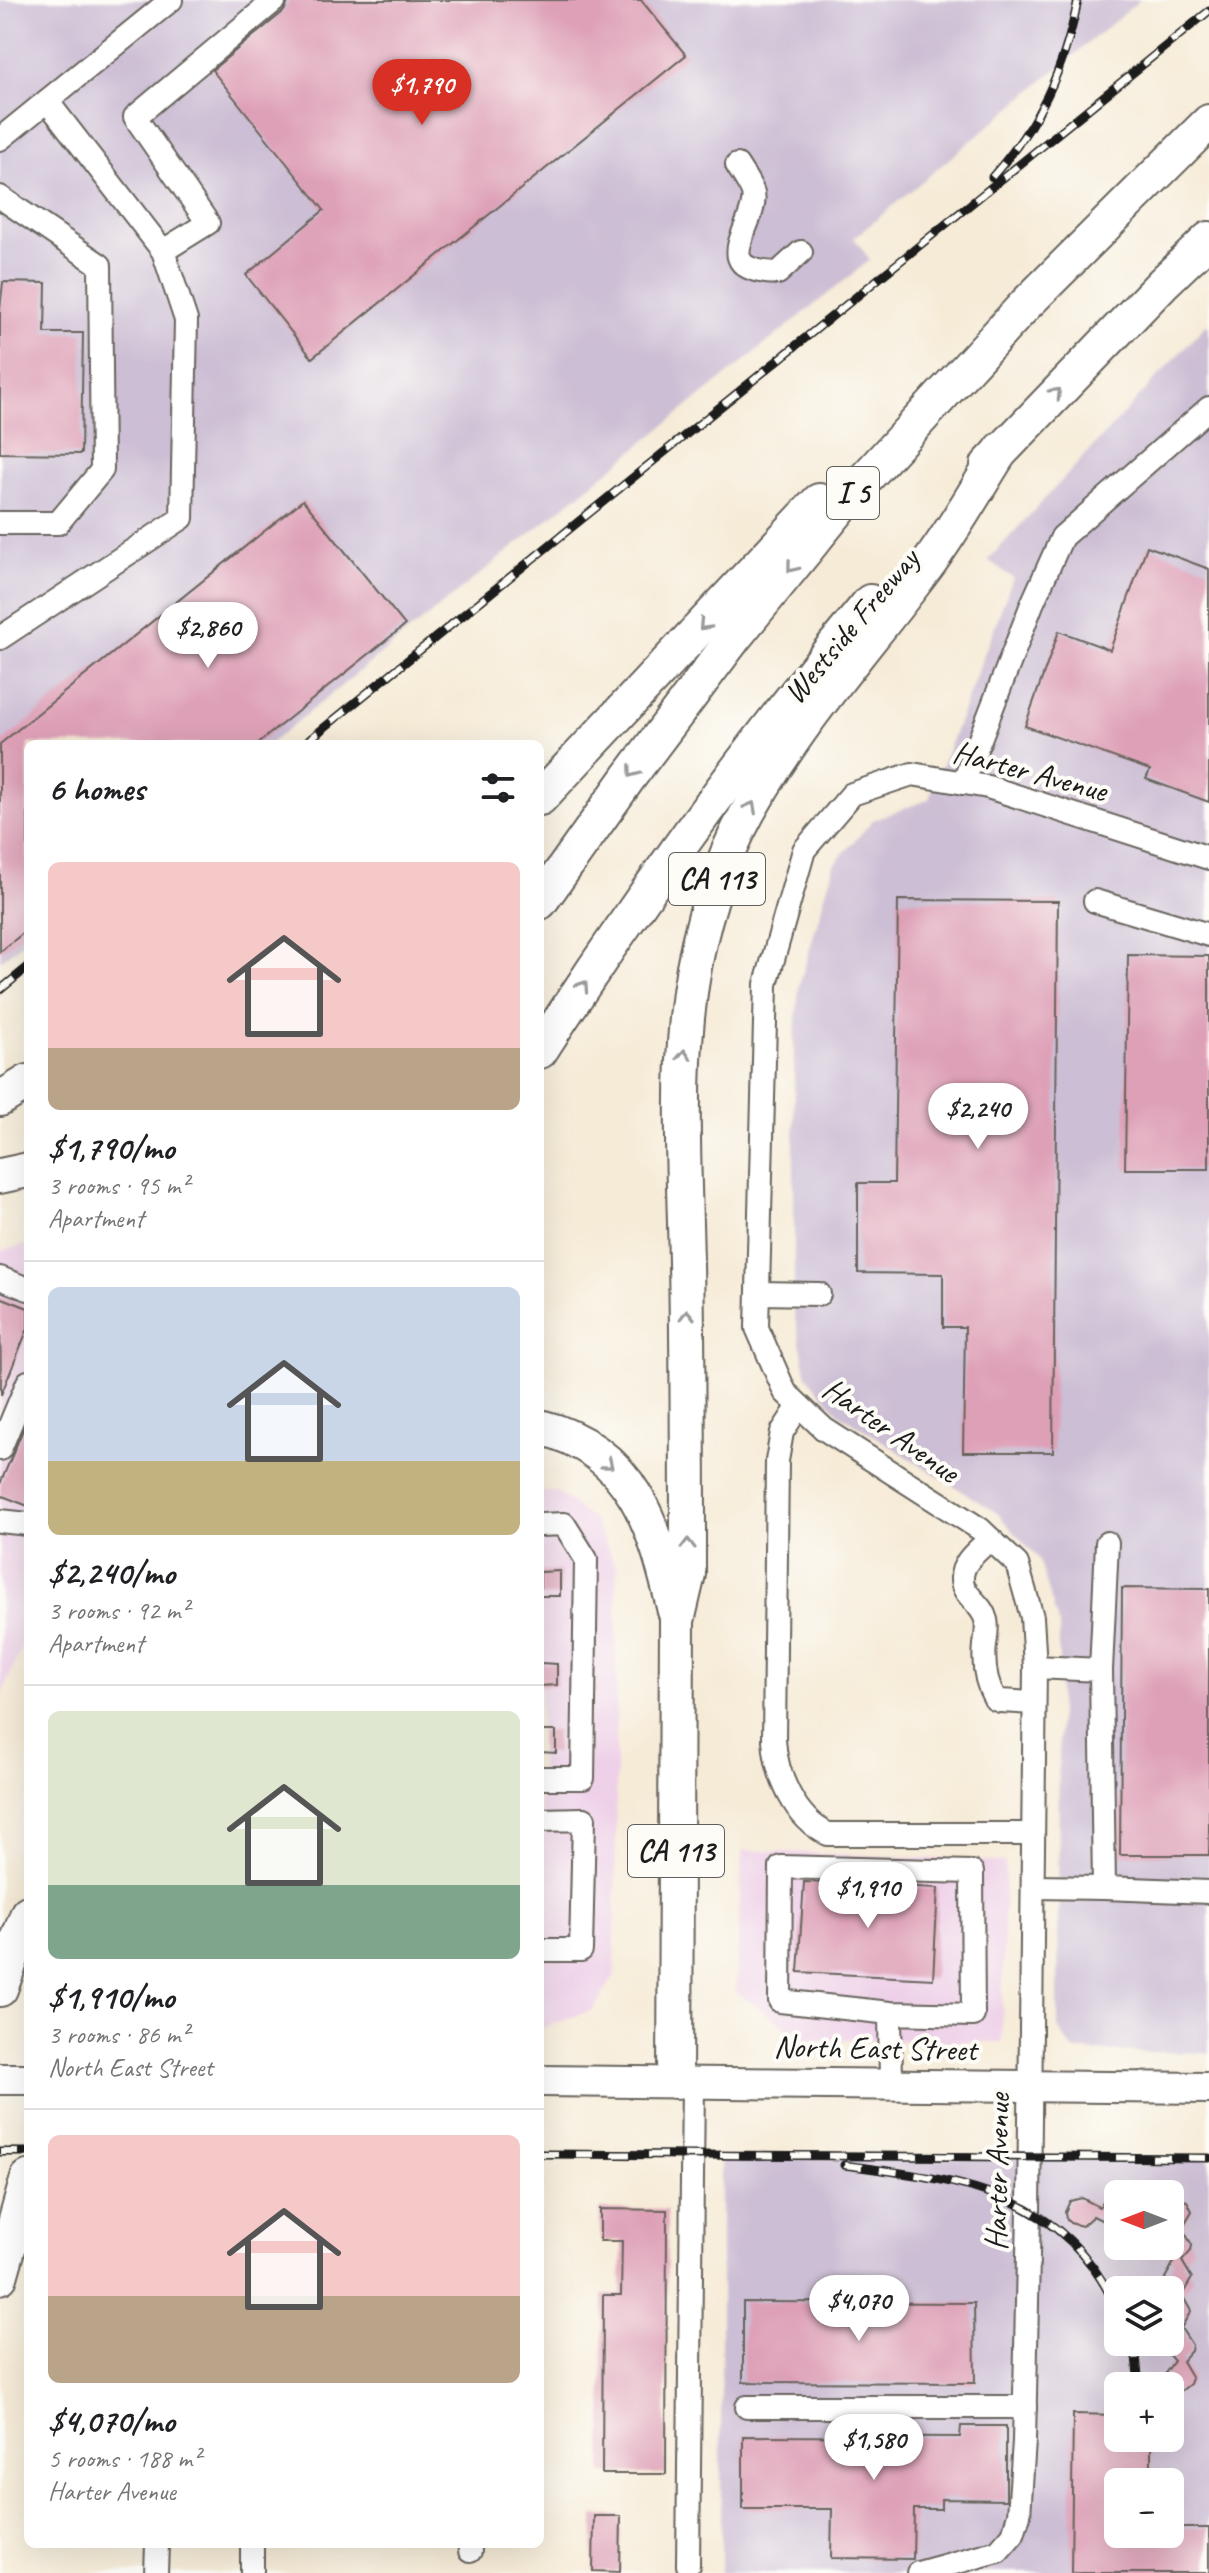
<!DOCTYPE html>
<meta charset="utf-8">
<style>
:root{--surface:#fff;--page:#f6f6f6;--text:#202124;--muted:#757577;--line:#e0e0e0;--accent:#d93025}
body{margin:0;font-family:Caveat,sans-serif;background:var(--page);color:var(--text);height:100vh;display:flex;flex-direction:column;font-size:30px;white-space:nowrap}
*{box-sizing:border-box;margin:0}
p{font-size:26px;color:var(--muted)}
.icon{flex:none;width:44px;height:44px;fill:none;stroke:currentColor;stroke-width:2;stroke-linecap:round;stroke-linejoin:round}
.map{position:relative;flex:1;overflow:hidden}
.drawer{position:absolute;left:24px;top:740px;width:520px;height:1808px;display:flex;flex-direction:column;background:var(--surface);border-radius:12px;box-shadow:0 8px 32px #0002}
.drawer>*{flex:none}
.needle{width:52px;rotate:270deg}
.buttons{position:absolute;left:1104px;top:2180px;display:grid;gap:16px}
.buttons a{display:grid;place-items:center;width:80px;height:80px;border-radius:12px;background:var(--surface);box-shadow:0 8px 32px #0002;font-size:40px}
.price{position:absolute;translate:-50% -68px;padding:0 18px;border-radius:28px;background:#fff;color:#222;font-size:26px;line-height:52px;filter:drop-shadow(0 2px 4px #0008)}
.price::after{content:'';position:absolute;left:50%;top:48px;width:24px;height:18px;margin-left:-12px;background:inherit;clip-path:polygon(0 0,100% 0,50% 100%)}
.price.active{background:var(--accent);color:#fff}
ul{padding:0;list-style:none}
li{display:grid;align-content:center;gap:16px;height:424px;padding:0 24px}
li+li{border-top:2px solid var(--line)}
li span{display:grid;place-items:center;height:248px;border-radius:12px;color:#555}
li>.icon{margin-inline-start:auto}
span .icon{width:144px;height:144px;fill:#fffc;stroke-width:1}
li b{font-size:34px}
h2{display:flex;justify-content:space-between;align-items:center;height:96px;padding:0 24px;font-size:34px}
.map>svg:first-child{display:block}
</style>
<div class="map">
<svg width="1209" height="2573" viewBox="0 0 1209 2573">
<rect width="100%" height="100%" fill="#fdfcf7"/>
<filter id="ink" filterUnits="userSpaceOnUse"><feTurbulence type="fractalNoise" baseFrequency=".0125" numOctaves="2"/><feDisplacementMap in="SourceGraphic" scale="16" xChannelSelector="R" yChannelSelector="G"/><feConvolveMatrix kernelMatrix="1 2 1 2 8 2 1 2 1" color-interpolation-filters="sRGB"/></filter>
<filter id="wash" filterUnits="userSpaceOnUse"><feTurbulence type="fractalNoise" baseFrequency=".006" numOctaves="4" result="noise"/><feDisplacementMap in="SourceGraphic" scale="32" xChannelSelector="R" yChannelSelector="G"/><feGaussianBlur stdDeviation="1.8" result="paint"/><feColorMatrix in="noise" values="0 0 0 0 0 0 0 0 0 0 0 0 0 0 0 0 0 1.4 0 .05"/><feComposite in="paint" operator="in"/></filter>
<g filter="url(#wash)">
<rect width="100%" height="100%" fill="#f6ebd7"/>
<!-- built -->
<g fill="#eed0e8">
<polygon points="28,1244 28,1632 0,1699 0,1251"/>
<polygon points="540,1492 557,1492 593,1520 617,1567 615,1975 593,2010 540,2029"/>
<polygon points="742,1850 1005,1862 1002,2042 804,2040 736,1992"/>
</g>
<!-- industrial -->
<g fill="#ccbed4" fill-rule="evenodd">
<polygon points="0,0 1140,0 854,238 870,260 269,744 28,744 28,938 0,961"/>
<polygon points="1205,326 1209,326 1209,2053 1074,2051 1058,2028 1059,1626 1039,1559 997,1513 841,1415 807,1376 794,1313 794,1041 799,986 834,864 873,820 929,799 1013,578 988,560"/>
<path d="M721 2158 1209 2159V2573H721ZM1118 2194H1170V2246H1118ZM1118 2290H1170V2342H1118ZM1118 2386H1170V2438H1118ZM1118 2482H1170V2534H1118Z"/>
</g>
<g id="blocks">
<!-- building -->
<g fill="#dea0b7">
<polygon points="289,0 641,0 686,55 312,358 246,275 324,210 212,70 284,11"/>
<polygon points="3,282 46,283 45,333 83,333 81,454 0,453 0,310"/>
<polygon points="303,500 405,625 257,744 28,744 28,929 0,952 0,744"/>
<polygon points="1147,546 1209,569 1209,802 1146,779 1150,770 1025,726 1059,631 1110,650"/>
<polygon points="898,900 1058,901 1053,1452 963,1452 965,1327 943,1327 943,1274 858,1273 858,1183 894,1183"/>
<polygon points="1128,955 1209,956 1209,1169 1125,1169"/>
<polygon points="0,1297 28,1308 28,1328 1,1395"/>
<polygon points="28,1418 28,1506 0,1495 0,1484"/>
<polygon points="560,1571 560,1596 540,1596 540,1572"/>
<polygon points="1122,1588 1209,1589 1209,1855 1120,1855"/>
<polygon points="540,1663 557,1664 557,1685 540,1686"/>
<polygon points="540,1731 556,1731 556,1753 540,1752"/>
<polygon points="804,1882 938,1888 933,1979 798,1972"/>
<polygon points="1118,2193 1118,2228 1093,2216 1082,2226 1070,2223 1066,2218 1065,2212 1070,2201 1082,2198 1099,2207 1104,2200"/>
<polygon points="1170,2198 1187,2201 1192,2211 1182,2228 1192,2245 1191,2251 1182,2261 1192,2278 1182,2295 1191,2311 1181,2328 1192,2345 1191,2351 1182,2361 1192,2378 1190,2384 1181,2391 1170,2389 1166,2384 1166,2372 1174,2361 1158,2342 1170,2342 1170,2289 1165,2278 1174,2262 1162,2246 1170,2246"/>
<polygon points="600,2209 667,2210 666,2474 602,2474 603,2295 621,2295 622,2241 600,2241"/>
<polygon points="743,2302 974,2303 975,2383 743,2382"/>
<polygon points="1073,2414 1118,2415 1118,2438 1151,2438 1151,2482 1118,2482 1118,2534 1179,2534 1179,2528 1209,2528 1209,2573 1071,2573"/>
<polygon points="961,2426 1006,2426 1006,2500 941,2499 941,2509 914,2509 913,2559 831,2558 832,2509 743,2509 743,2436 960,2437"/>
<polygon points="594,2516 621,2516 620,2572 593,2571"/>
</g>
</g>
</g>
<g filter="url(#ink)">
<use href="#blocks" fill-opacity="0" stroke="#68645d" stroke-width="2"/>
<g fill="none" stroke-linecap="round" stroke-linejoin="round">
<!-- minor casing -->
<g stroke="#68645d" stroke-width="26">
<g id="minor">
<polyline points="0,139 171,0"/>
<path d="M737 165C742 173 750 184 753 193 760 223 702 271 778 273L801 252"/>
<polyline points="0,197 100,265 102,470 58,523 0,523"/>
<polyline points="163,251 208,223 135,117 275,0"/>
<polyline points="0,638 182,518 186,320 163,251 47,101"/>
<polyline points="963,783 1032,604 1062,537 1209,408"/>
<polyline points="1095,901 1209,935"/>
<polyline points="0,1278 28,1289"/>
<polyline points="758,1293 819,1294"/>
<path d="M799 1406 782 1432 777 1461 774 1740C776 1775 795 1819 828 1834H1033"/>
<polyline points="0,1449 28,1382"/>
<polyline points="0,1521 28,1524"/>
<polyline points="540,1525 564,1524 586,1559 583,1778 540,1778"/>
<path d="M990 1539C979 1550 962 1561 962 1578 961 1595 982 1603 986 1620 988 1628 986 1637 985 1645 983 1663 986 1683 995 1699L1000 1701 1034 1703"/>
<polyline points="1101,1670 1107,1543"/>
<polyline points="540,1820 584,1819 581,1950 540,1950"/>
<polyline points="1033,1887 1104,1888 1101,1670 1035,1667"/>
<polyline points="1104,1888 1209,1892"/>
<polyline points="890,2013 780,2001 781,1867 972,1872 973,2015 890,2013 891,2084"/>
<polyline points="747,2407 1025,2407"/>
<polyline points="469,2544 470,2551"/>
<polyline points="688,2565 693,2082"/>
<polyline points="156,2573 157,2544"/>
<polyline points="252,2573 252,2544"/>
<polyline points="918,2573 998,2551 1013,2534 1019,2515 1024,2441 1029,2210 1035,1667 1032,1617 1017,1564 980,1529 824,1429 785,1392 757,1328 766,984 804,850 852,794 912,774 988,787 1209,858"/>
</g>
</g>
<!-- major casing -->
<g stroke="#68645d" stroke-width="34">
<g id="major">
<polyline points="0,2079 28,2079"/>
<polyline points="540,2081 1209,2088"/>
</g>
</g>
<!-- highway casing -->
<g stroke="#68645d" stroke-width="38">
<g id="highway">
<polyline points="988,465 1163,283 1209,239"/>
<polyline points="540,798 819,501"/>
<polyline points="540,902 629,777 733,639 853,492 1026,304 1209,122"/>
<path d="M540 1051C641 894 751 745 870 602"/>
<polyline points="0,1099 28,1082"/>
<polyline points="0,1176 28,1170"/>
<path d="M540 1427C635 1451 655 1528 675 1611"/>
<polyline points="0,1989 28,1913"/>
<path d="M675 2081 677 1621 688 1574C688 1470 688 1366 686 1263 683 1111 669 971 738 831 787 733 861 654 926 567 954 530 977 488 1002 449"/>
<polyline points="0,2277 28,2178"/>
</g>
</g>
<!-- minor -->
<use href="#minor" stroke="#fff" stroke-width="22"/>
<!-- major -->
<use href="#major" stroke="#fff" stroke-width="30"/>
<!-- highway -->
<use href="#highway" stroke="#fff" stroke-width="34"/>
<!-- rail casing -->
<g stroke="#1c1c1c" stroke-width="9">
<g id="rail">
<path d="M992 177C1040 123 1064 70 1078 0"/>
<polyline points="304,744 1209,11"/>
<polyline points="0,990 28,967"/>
<polyline points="0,2152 28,2152"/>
<polyline points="540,2154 1209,2158"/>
<path d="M844 2165C959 2180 1066 2191 1118 2312"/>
<polyline points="1130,2342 1136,2356 1139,2386"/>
</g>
</g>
<!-- rail -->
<use href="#rail" stroke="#fdfcf7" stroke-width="6" stroke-dasharray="18" stroke-linecap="butt"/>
</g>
<!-- one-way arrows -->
<defs><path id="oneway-chevron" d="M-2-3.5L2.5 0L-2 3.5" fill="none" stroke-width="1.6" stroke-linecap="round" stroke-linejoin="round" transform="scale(2)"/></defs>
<g stroke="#999">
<use href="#oneway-chevron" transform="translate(1056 393) rotate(-46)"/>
<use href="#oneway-chevron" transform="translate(792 567) rotate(129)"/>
<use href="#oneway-chevron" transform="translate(704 625) rotate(133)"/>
<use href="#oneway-chevron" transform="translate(633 772) rotate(127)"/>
<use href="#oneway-chevron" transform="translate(751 807) rotate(-62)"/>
<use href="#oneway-chevron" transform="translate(583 986) rotate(-56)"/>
<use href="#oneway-chevron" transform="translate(684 1055) rotate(-87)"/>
<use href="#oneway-chevron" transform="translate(687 1315) rotate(-91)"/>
<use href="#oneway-chevron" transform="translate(608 1464) rotate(39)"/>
<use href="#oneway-chevron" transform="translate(688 1544) rotate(-90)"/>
</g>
</g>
<g text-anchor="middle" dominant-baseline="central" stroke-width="8" stroke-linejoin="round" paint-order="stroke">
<!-- shield labels -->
<g fill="#fdfcf7" stroke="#605f5e" stroke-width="2">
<rect x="827" y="467" width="52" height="52" rx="6"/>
<rect x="669" y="853" width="96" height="52" rx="6"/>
<rect x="628" y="1825" width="96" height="52" rx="6"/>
</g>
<g font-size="30" font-weight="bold" fill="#1c1c1c">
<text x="853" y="493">I 5</text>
<text x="717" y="879">CA 113</text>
<text x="676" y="1851">CA 113</text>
</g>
<!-- street labels -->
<g font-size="32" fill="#1c1c1c" stroke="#fdfcf7">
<text transform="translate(851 626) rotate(-50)">Westside Freeway</text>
<text transform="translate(1030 771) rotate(15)">Harter Avenue</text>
<text transform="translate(891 1430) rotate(35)">Harter Avenue</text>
<text transform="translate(875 2048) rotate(1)">North East Street</text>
<text transform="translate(997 2172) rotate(-89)">Harter Avenue</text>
</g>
</g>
</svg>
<div class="buttons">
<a><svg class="needle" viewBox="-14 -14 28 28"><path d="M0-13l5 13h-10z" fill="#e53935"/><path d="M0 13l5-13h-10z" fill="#757577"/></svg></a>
<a><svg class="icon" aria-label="layers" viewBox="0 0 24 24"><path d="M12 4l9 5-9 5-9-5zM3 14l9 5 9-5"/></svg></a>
<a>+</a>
<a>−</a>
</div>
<b class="price active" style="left:422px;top:127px">$1,790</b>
<b class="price" style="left:208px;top:670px">$2,860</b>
<b class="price" style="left:978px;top:1151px">$2,240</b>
<b class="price" style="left:868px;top:1930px">$1,910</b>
<b class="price" style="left:859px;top:2343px">$4,070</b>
<b class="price" style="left:874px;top:2482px">$1,580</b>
<section class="drawer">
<h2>6 homes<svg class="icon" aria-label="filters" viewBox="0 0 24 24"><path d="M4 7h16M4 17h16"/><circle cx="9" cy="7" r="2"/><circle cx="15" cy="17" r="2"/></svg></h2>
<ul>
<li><span style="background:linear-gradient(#f6c9c9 75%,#b9a48a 0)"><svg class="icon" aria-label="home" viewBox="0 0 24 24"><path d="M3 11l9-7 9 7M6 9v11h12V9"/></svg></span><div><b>$1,790/mo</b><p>3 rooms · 95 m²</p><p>Apartment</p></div></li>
<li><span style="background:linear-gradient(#c9d6e8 70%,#c2b280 0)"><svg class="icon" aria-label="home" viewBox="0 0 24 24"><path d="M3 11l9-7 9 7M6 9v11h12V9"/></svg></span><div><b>$2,240/mo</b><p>3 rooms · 92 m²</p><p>Apartment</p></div></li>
<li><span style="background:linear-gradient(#dfe7d0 70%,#7fa58c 0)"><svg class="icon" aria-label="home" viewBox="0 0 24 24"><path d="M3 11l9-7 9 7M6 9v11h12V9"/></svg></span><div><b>$1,910/mo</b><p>3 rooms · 86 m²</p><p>North East Street</p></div></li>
<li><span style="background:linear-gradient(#f6c9c9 65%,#b9a48a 0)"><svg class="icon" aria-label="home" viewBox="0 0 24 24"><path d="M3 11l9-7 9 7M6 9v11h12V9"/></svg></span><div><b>$4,070/mo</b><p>5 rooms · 188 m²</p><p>Harter Avenue</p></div></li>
</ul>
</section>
</div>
